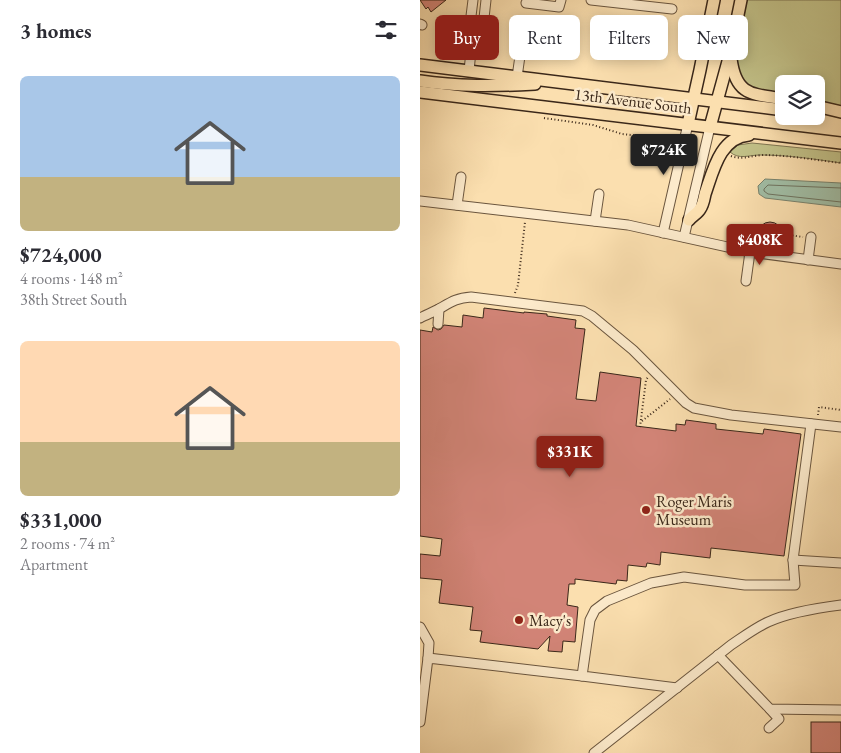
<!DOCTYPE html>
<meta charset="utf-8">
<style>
:root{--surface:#fff;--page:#f2f2f3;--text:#2b2b33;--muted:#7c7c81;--accent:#8f2418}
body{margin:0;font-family:"EB Garamond",serif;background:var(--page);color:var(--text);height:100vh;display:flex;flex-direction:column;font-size:19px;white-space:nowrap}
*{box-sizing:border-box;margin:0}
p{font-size:16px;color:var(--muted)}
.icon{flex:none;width:28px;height:28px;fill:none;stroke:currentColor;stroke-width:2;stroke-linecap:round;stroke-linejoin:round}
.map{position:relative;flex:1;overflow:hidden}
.sheet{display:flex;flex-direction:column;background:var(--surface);width:420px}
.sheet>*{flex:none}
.banner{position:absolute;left:15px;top:15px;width:330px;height:45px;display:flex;gap:10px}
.fabs{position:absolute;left:355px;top:75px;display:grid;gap:10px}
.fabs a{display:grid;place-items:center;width:50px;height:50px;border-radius:8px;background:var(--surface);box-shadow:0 2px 12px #0003;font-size:25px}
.price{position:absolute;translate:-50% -42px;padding:0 11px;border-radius:5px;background:var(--accent);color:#fff;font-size:16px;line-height:32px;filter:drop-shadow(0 1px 2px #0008)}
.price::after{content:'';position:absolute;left:50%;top:30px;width:15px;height:11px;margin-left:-8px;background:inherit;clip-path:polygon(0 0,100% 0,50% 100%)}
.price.on{background:#222;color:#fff}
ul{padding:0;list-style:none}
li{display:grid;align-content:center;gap:10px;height:265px;padding:0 20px}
li span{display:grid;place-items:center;height:155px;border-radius:8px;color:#555}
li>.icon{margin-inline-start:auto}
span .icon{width:90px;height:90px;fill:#fffc;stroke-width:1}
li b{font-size:21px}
h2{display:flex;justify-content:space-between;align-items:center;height:60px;padding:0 20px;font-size:21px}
.chip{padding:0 18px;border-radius:8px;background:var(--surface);box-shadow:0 2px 12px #0003;font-size:18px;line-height:45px}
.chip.on{background:var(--accent);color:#fff}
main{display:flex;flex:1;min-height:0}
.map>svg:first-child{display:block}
</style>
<main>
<section class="sheet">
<h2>3 homes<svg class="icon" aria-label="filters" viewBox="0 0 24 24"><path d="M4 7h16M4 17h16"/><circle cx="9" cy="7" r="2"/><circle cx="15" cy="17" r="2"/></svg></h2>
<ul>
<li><span style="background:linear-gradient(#a9c7e8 65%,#c2b280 0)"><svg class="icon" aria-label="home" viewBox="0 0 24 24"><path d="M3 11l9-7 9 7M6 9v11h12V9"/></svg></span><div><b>$724,000</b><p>4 rooms · 148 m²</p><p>38th Street South</p></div></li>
<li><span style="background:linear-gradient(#ffd9b3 65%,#c2b280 0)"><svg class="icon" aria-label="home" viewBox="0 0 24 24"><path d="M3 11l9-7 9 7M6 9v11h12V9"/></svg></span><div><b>$331,000</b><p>2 rooms · 74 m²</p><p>Apartment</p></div></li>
</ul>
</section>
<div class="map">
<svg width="421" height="753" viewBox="0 0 421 753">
<rect width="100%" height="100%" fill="#fbdfaf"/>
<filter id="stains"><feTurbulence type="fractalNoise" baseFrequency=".004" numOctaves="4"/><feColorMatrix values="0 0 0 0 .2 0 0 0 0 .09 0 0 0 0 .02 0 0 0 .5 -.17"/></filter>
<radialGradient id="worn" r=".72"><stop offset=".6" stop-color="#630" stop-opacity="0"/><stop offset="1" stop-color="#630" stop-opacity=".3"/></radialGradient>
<!-- green -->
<g fill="#c2c188" stroke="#7e7450">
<polygon points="327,0 421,0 421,106 396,100 396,84 364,84 364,94 334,89 325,83 319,75 316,64 317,53"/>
<path d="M332 143 421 152V163C394 159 367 155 340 155 329 155 319 160 310 152L318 145Z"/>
</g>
<!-- water -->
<polygon fill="#a0bda5" stroke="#77816d" points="345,179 421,183 421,207 345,198 339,194 338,186"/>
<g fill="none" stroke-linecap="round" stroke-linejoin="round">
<!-- shore -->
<polyline stroke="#6d725f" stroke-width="1" points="421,188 348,185 344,189 344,191 348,194 421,202"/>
</g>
<!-- building -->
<g fill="#d28477" stroke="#3a2719">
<polygon points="0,0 26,0 11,12 8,7 6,9"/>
<circle cx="350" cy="234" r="12"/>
<polygon points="64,308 104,313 104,312 127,314 127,316 156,320 155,328 165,329 156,399 176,401 180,372 221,378 216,426 256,431 256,424 265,425 266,420 296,424 296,429 343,434 344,429 381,434 364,556 291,548 290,558 241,552 240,565 227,563 226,567 208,565 207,581 197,580 196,584 155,579 155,584 149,584 147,605 158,607 155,642 143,641 142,652 128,651 130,636 118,649 60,642 62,631 50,630 53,607 19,603 22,580 0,578 0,554 20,556 22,539 0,536 0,330 12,332 13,327 18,330 21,329 24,325 42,327 43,315 63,318"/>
<rect x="391" y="722" width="30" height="31"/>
</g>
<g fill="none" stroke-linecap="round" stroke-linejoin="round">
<!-- minor casing -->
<g stroke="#6a553e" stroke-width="11">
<g id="minor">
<polyline points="53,0 50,24 53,31"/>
<polyline points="171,0 252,9"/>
<polyline points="106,3 139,7 141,0"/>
<polyline points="0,24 2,25"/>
<polyline points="45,30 53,31 49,71"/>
<polyline points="53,31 63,27 66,0"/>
<polyline points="97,77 101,49"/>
<polyline points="0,201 208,225 330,252 421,264"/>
<polyline points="37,205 41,177"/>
<polyline points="175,221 179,194"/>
<polyline points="243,233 268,124"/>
<polyline points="264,237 290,127"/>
<polyline points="388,260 391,237"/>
<polyline points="326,281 330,252"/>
<path d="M0 318C6 315 13 312 19 309 31 302 36 298 51 297L163 311 172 316 213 350 266 403 274 408 311 415 421 427"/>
<polyline points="18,324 19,309"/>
<polyline points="373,560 421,563"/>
<polyline points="0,627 9,643 8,658"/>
<polyline points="298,655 350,709 421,710"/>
<polyline points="257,688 162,676 170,620 175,610 187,601 231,583 264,577 325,585 375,585 373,560 391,424"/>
<polyline points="0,722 8,658 162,676"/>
<polyline points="349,728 359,719 350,709"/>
<path d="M174 753 311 645C323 637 335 628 348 622 370 612 397 608 421 605"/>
</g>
</g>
<!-- major casing -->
<g stroke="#3a2719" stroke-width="14">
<g id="major">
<path d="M311 59C316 96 332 94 364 99"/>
<polyline points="0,65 364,110"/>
<path d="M0 81C38 87 76 86 115 84"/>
<polyline points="0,92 421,143"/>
<polyline points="396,106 421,112"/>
<polyline points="268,124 280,70 294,0"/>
<polyline points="290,127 310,54 321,0"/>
<path d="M269 220C272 216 278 213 280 209 283 205 284 199 285 194 293 171 300 137 329 135"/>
</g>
</g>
<!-- path -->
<g stroke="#3a2719" stroke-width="2" stroke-dasharray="1 2.5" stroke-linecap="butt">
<polyline points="124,118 173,125 202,134 257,140"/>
<path d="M311 156C321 160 331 156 342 155 368 155 395 160 421 163"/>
<polyline points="362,234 383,237"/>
<polyline points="363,247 364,234"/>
<polyline points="95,293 98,285 105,222"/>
<polyline points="398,415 399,407 421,410"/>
<polyline points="222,421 250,399"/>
<polyline points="220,427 226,380 228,377"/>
</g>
<!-- minor -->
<use href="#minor" stroke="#fceacb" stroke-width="9"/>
<!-- major -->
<use href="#major" stroke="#fbdfaf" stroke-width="11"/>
</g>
<!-- markers -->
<g fill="#8f2418" stroke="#fceacb" stroke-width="2">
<circle cx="226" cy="510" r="5"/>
<circle cx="99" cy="620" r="5"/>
</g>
<g text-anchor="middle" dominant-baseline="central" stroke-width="5" stroke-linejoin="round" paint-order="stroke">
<!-- street labels -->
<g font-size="16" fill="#3a2719" stroke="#fceacb">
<text transform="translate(213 101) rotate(7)">13th Avenue South</text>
</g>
<!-- poi labels -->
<g font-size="16" fill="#3a2719" stroke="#fceacb" text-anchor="start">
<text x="236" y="501">Roger Maris<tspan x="236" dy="18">Museum</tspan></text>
<text x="109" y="620">Macy's</text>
</g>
</g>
<rect width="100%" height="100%" filter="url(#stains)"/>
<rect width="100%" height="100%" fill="url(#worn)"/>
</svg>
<div class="fabs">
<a><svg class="icon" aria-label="layers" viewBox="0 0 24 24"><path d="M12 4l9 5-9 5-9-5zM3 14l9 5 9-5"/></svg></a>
</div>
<b class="price on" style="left:244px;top:176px">$724K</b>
<b class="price" style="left:340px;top:266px">$408K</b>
<b class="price" style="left:150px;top:478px">$331K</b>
<div class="banner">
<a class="chip on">Buy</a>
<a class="chip">Rent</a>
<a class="chip">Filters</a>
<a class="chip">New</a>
</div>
</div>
</main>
